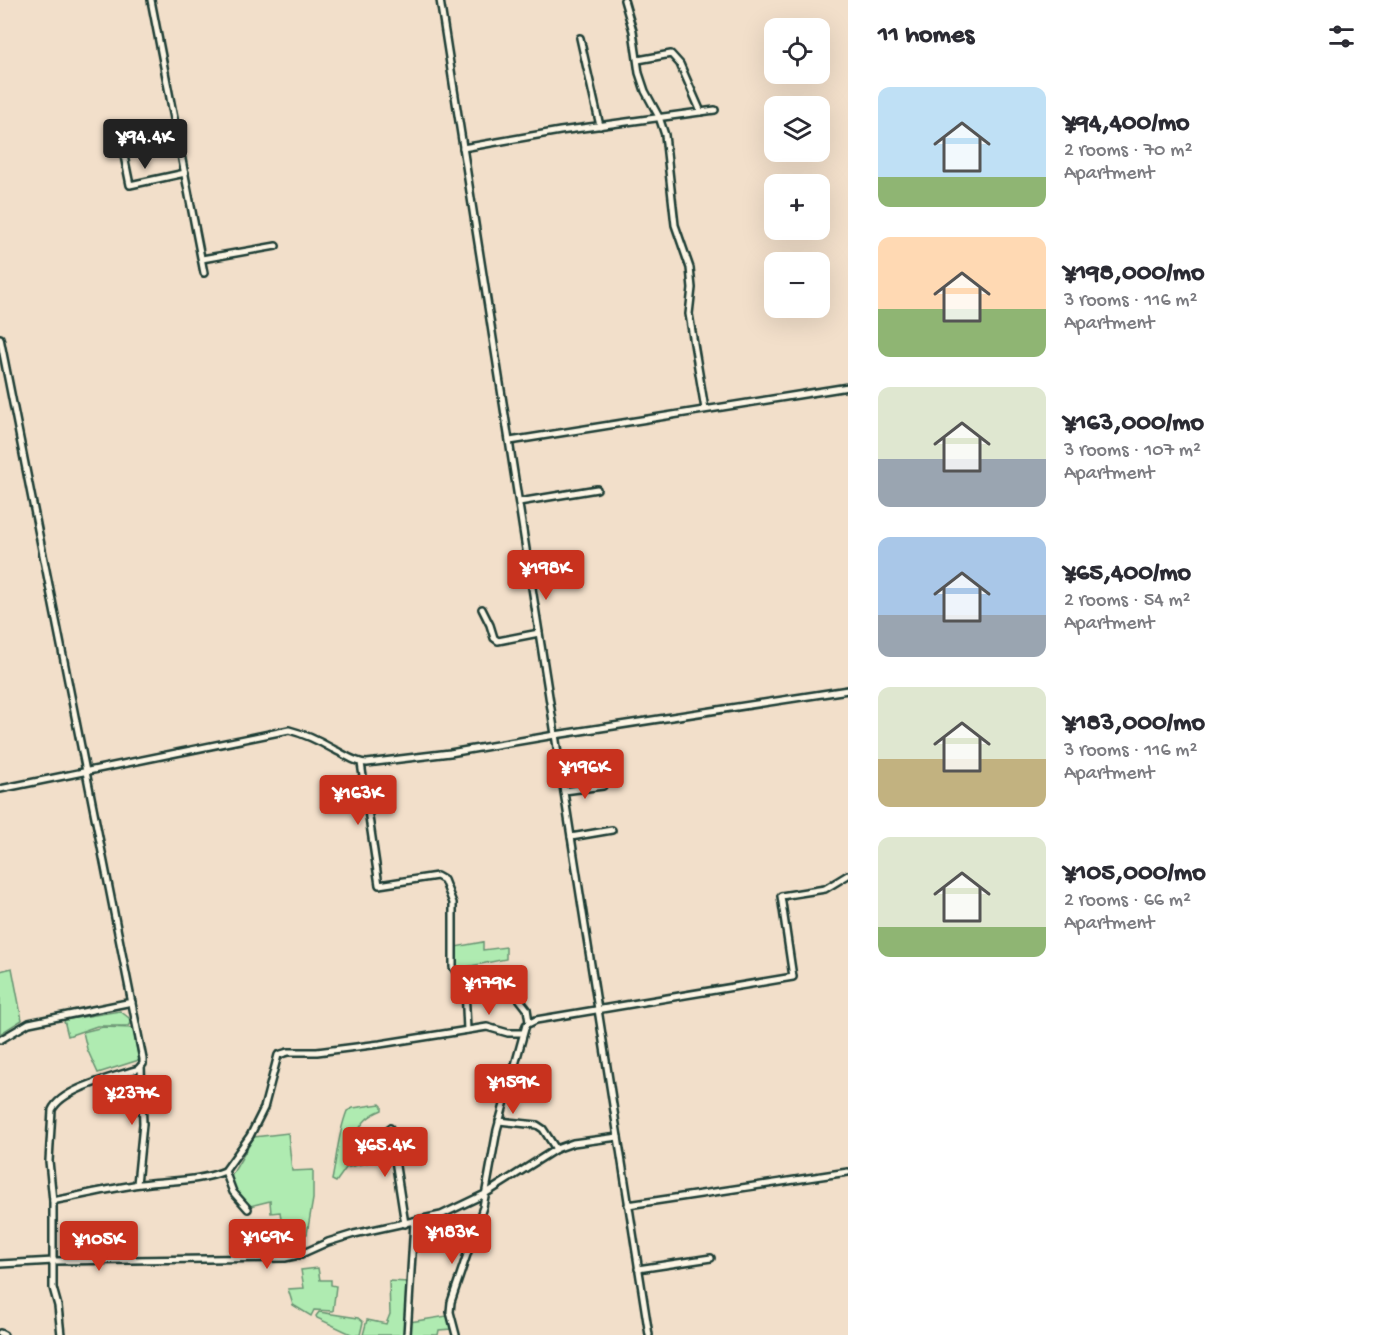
<!DOCTYPE html>
<meta charset="utf-8">
<style>
:root{--surface:#fff;--page:#f7f7f7;--text:#2b2b33;--muted:#7c7c81;--accent:#c8321e}
body{margin:0;font-family:"Gochi Hand",sans-serif;background:var(--page);color:var(--text);height:100vh;display:flex;flex-direction:column;font-size:22px;white-space:nowrap}
*{box-sizing:border-box;margin:0}
p{font-size:20px;color:var(--muted)}
.icon{flex:none;width:33px;height:33px;fill:none;stroke:currentColor;stroke-width:2;stroke-linecap:round;stroke-linejoin:round}
.map{position:relative;flex:1;overflow:hidden}
.side{display:flex;flex-direction:column;background:var(--surface);width:540px}
.side>*{flex:none}
.controls{position:absolute;left:764px;top:18px;display:grid;gap:12px}
.controls a{display:grid;place-items:center;width:66px;height:66px;border-radius:12px;background:var(--surface);box-shadow:0 6px 24px #0002;font-size:30px}
.price{position:absolute;translate:-50% -51px;padding:0 14px;border-radius:6px;background:var(--accent);color:#fff;font-size:20px;line-height:39px;filter:drop-shadow(0 2px 3px #0008)}
.price::after{content:'';position:absolute;left:50%;top:36px;width:18px;height:14px;margin-left:-9px;background:inherit;clip-path:polygon(0 0,100% 0,50% 100%)}
.price.active{background:#222;color:#fff}
ul{padding:0;list-style:none}
li{display:flex;align-items:center;gap:18px;height:150px;padding:0 30px}
li span{display:grid;place-items:center;flex:none;width:168px;height:120px;border-radius:12px;color:#555}
li>.icon{margin-inline-start:auto}
span .icon{width:72px;height:72px;fill:#fffc;stroke-width:1}
li b{font-size:26px}
h2{display:flex;justify-content:space-between;align-items:center;height:72px;padding:0 30px;font-size:26px}
main{display:flex;flex:1;min-height:0}
.map>svg:first-child{display:block}
</style>
<main>
<div class="map">
<svg width="848" height="1335" viewBox="0 0 848 1335">
<rect width="100%" height="100%" fill="#f2dfca"/>
<filter id="ink" filterUnits="userSpaceOnUse"><feTurbulence type="fractalNoise" baseFrequency=".0167" numOctaves="2"/><feDisplacementMap in="SourceGraphic" scale="12" xChannelSelector="R" yChannelSelector="G"/><feConvolveMatrix kernelMatrix="1 2 1 2 8 2 1 2 1" color-interpolation-filters="sRGB"/></filter>
<g filter="url(#ink)">
<!-- green -->
<g fill="#afebb1" stroke="#679472" stroke-width="1.5">
<polygon points="483,942 483,950 506,947 506,959 456,969 455,947"/>
<polygon points="12,968 22,1020 0,1034 0,971"/>
<polygon points="120,1011 129,1018 131,1023 129,1026 97,1026 68,1036 64,1020"/>
<polygon points="103,1027 133,1028 139,1060 98,1073 87,1049 83,1032"/>
<path d="M380 1104 382 1106V1110C362 1118 361 1127 350 1144L352 1149 358 1155 383 1149 387 1153 386 1158 346 1168 336 1182 332 1180C337 1156 338 1134 347 1111L353 1108Z"/>
<polygon points="288,1133 292,1171 313,1170 313,1199 307,1234 289,1236 289,1233 283,1233 280,1212 271,1213 270,1201 250,1206 236,1192 230,1178 254,1137"/>
<polygon points="318,1268 320,1280 331,1280 331,1285 336,1286 333,1311 314,1310 311,1316 293,1305 288,1289 304,1288 301,1270"/>
<polygon points="389,1281 408,1282 404,1335 363,1335 367,1320 386,1324 390,1314"/>
<polygon points="319,1312 358,1318 363,1322 360,1335 353,1335 317,1318 316,1316"/>
<polygon points="447,1316 451,1329 439,1330 438,1335 410,1335 410,1322"/>
</g>
<g fill="none" stroke-linecap="round" stroke-linejoin="round">
<!-- minor casing -->
<g stroke="#1f3d34" stroke-width="10">
<g id="minor">
<polyline points="151,0 204,273"/>
<polyline points="440,0 649,1335"/>
<polyline points="624,0 633,31 639,73 645,91 659,117 665,135 675,225 690,268 692,288 689,314 705,409"/>
<polyline points="580,38 600,126"/>
<polyline points="638,60 671,54 680,64 701,112"/>
<polyline points="121,141 130,185 185,173"/>
<polyline points="463,148 560,131 715,110"/>
<polyline points="202,259 276,246"/>
<path d="M0 338 143 1059V1064L138 1069C115 1077 62 1088 52 1110L49 1161 53 1201V1288L58 1306 61 1335"/>
<polyline points="510,441 848,387"/>
<polyline points="519,502 597,489"/>
<polyline points="482,609 490,625 494,638 498,641 539,633"/>
<polyline points="361,763 379,885 437,876 444,880 453,903 453,967 465,987 467,1030"/>
<path d="M0 789 289 730C305 734 319 741 333 749 344 754 355 763 367 763L450 753 555 735 848 690"/>
<polyline points="564,791 603,786"/>
<polyline points="571,837 612,830"/>
<polyline points="513,991 527,1009 529,1022"/>
<polyline points="0,1040 29,1023 132,1002"/>
<polyline points="499,1121 537,1125 543,1129 556,1149"/>
<polyline points="390,1128 405,1224"/>
<polyline points="137,1184 143,1124 141,1066"/>
<path d="M53 1201C82 1195 111 1188 141 1184 169 1180 198 1182 225 1171"/>
<polyline points="628,1205 848,1172"/>
<polyline points="248,1209 233,1192 225,1171 250,1136 264,1108 278,1055 288,1052 317,1052 380,1044 487,1027 508,1033 523,1033"/>
<polyline points="0,1264 54,1261 285,1258 299,1255 328,1242 354,1234 441,1215 485,1194 556,1149 573,1143 618,1137"/>
<polyline points="638,1269 711,1258"/>
<polyline points="0,1333 4,1335"/>
<polyline points="407,1335 414,1222"/>
<polyline points="456,1335 450,1312 451,1302 483,1207 497,1130 526,1025 536,1020 793,977 781,896 825,889 848,875"/>
</g>
</g>
<!-- minor -->
<use href="#minor" stroke="#fcf5e5" stroke-width="5"/>
</g>
</g>
</svg>
<div class="controls">
<a><svg class="icon" aria-label="locate" viewBox="0 0 24 24"><circle cx="12" cy="12" r="6"/><path d="M12 2v4M12 18v4M2 12h4M18 12h4"/></svg></a>
<a><svg class="icon" aria-label="layers" viewBox="0 0 24 24"><path d="M12 4l9 5-9 5-9-5zM3 14l9 5 9-5"/></svg></a>
<a>+</a>
<a>−</a>
</div>
<b class="price active" style="left:145px;top:170px">¥94.4K</b>
<b class="price" style="left:546px;top:601px">¥198K</b>
<b class="price" style="left:585px;top:800px">¥196K</b>
<b class="price" style="left:358px;top:826px">¥163K</b>
<b class="price" style="left:489px;top:1016px">¥179K</b>
<b class="price" style="left:513px;top:1115px">¥159K</b>
<b class="price" style="left:132px;top:1126px">¥237K</b>
<b class="price" style="left:385px;top:1178px">¥65.4K</b>
<b class="price" style="left:452px;top:1265px">¥183K</b>
<b class="price" style="left:267px;top:1270px">¥169K</b>
<b class="price" style="left:99px;top:1272px">¥105K</b>
</div>
<section class="side">
<h2>11 homes<svg class="icon" aria-label="filters" viewBox="0 0 24 24"><path d="M4 7h16M4 17h16"/><circle cx="9" cy="7" r="2"/><circle cx="15" cy="17" r="2"/></svg></h2>
<ul>
<li><span style="background:linear-gradient(#bfe0f5 75%,#8fb573 0)"><svg class="icon" aria-label="home" viewBox="0 0 24 24"><path d="M3 11l9-7 9 7M6 9v11h12V9"/></svg></span><div><b>¥94,400/mo</b><p>2 rooms · 70 m²</p><p>Apartment</p></div></li>
<li><span style="background:linear-gradient(#ffd9b3 60%,#8fb573 0)"><svg class="icon" aria-label="home" viewBox="0 0 24 24"><path d="M3 11l9-7 9 7M6 9v11h12V9"/></svg></span><div><b>¥198,000/mo</b><p>3 rooms · 116 m²</p><p>Apartment</p></div></li>
<li><span style="background:linear-gradient(#dfe7d0 60%,#9aa5b1 0)"><svg class="icon" aria-label="home" viewBox="0 0 24 24"><path d="M3 11l9-7 9 7M6 9v11h12V9"/></svg></span><div><b>¥163,000/mo</b><p>3 rooms · 107 m²</p><p>Apartment</p></div></li>
<li><span style="background:linear-gradient(#a9c7e8 65%,#9aa5b1 0)"><svg class="icon" aria-label="home" viewBox="0 0 24 24"><path d="M3 11l9-7 9 7M6 9v11h12V9"/></svg></span><div><b>¥65,400/mo</b><p>2 rooms · 54 m²</p><p>Apartment</p></div></li>
<li><span style="background:linear-gradient(#dfe7d0 60%,#c2b280 0)"><svg class="icon" aria-label="home" viewBox="0 0 24 24"><path d="M3 11l9-7 9 7M6 9v11h12V9"/></svg></span><div><b>¥183,000/mo</b><p>3 rooms · 116 m²</p><p>Apartment</p></div></li>
<li><span style="background:linear-gradient(#dfe7d0 75%,#8fb573 0)"><svg class="icon" aria-label="home" viewBox="0 0 24 24"><path d="M3 11l9-7 9 7M6 9v11h12V9"/></svg></span><div><b>¥105,000/mo</b><p>2 rooms · 66 m²</p><p>Apartment</p></div></li>
</ul>
</section>
</main>
